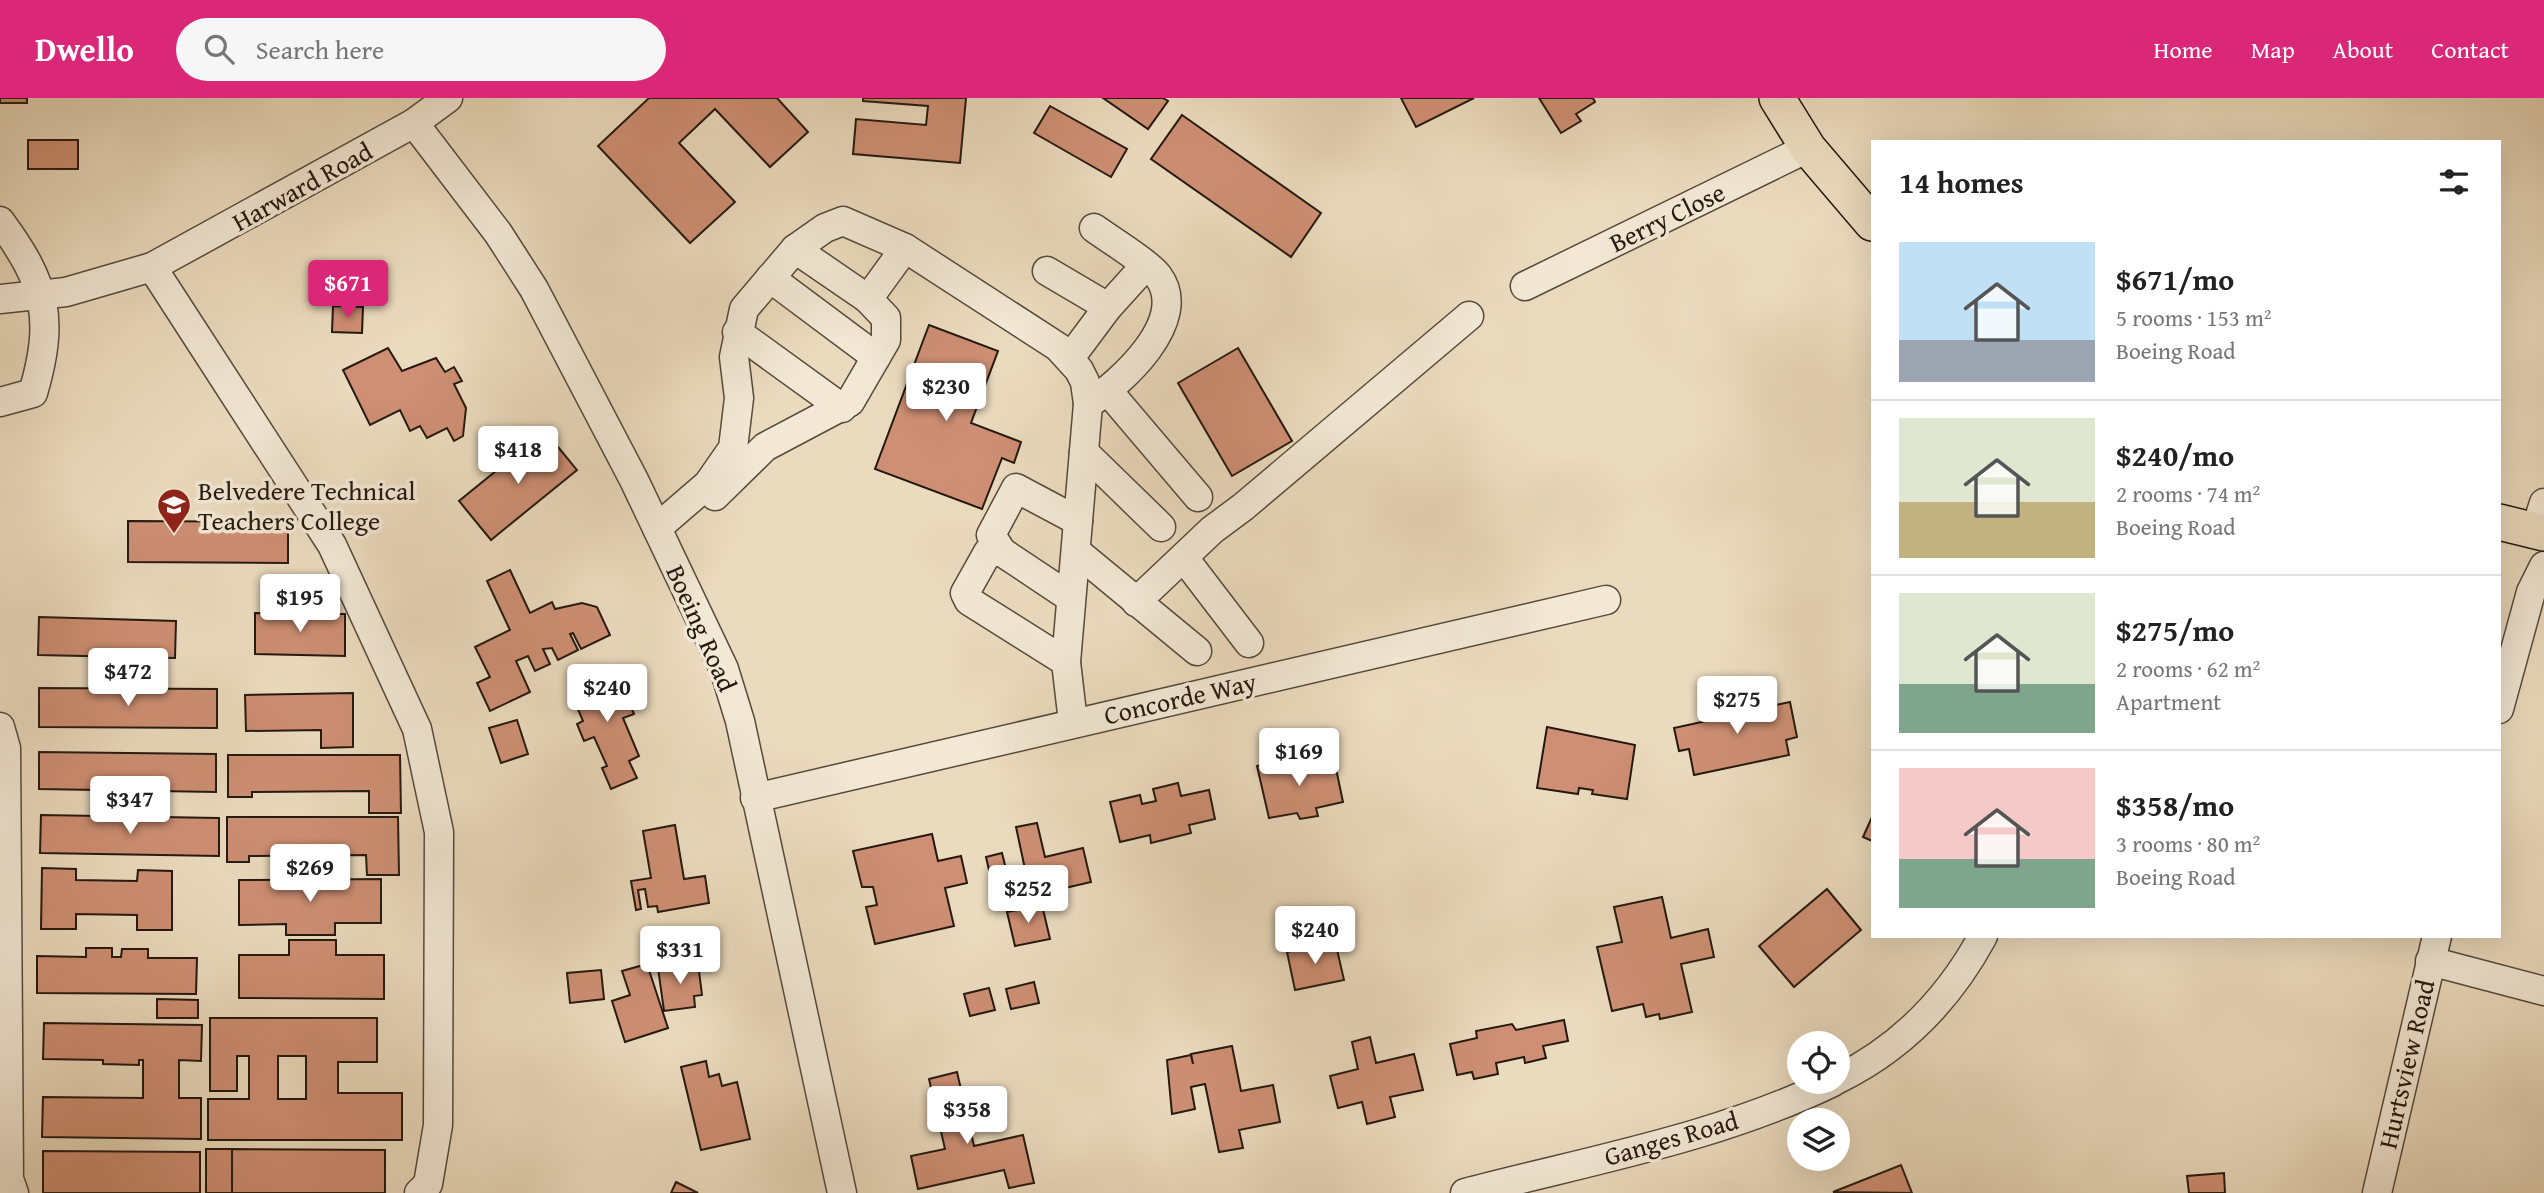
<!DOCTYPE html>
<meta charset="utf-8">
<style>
:root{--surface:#fff;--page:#f6f6f6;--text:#222;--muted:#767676;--line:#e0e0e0;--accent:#db2777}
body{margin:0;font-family:"Gentium Book Plus",serif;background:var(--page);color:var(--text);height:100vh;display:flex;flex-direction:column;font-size:26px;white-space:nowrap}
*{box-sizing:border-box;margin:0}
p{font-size:23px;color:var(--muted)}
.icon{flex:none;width:38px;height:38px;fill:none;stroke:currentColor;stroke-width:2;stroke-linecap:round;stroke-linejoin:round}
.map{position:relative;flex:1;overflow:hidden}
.sheet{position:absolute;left:1871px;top:42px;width:630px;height:798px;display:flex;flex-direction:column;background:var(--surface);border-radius:0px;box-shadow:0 7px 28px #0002}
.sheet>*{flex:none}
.controls{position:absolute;left:1787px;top:933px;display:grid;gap:14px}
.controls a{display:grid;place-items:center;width:63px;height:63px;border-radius:50%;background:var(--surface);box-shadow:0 7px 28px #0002;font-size:35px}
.price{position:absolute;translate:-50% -60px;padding:0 16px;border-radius:7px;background:#fff;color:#222;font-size:23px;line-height:46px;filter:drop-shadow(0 2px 4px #0008)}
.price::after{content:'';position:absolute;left:50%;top:42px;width:21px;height:16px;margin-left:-10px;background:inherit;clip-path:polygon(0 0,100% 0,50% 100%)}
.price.current{background:var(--accent);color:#fff}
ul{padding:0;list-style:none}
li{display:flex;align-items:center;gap:21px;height:175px;padding:0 28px}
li+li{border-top:2px solid var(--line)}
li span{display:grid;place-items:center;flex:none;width:196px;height:140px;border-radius:0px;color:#555}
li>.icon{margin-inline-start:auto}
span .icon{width:84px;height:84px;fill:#fffc;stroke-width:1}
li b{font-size:30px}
h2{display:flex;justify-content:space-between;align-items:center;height:84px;padding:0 28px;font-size:30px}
header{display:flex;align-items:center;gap:42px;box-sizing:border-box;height:98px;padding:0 35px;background:var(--accent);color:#fff}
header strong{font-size:33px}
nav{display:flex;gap:38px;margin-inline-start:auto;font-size:24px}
.search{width:490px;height:63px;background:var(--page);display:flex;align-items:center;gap:18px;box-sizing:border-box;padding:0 24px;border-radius:38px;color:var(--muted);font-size:26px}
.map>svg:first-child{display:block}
</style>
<header>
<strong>Dwello</strong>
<div class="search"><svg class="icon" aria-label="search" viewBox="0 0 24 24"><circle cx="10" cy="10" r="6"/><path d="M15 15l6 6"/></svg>Search here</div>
<nav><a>Home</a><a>Map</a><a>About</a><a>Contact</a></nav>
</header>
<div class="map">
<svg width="2544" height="1095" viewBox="0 0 2544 1095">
<rect width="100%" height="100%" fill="#ebdbbe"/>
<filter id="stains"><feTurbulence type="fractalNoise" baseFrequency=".00286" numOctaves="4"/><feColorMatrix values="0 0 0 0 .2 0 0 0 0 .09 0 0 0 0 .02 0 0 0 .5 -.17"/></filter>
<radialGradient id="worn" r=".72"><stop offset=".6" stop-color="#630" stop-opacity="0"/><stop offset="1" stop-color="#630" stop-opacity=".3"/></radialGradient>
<!-- building -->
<g fill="#ce8f74" stroke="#25190f" stroke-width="2" fill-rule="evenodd">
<rect x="0" y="0" width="27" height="5"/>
<polygon points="649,0 777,0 808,34 770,69 715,11 679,45 735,104 690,145 598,48"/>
<polygon points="863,0 966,0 960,65 853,56 856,21 926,27 928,8 863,3"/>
<polygon points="1103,0 1163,0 1168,3 1148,31"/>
<polygon points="1401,0 1474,0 1416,29"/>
<polygon points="1539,0 1593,0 1595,4 1576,16 1581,23 1561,35"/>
<polygon points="1050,8 1127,51 1111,79 1034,35"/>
<polygon points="1182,17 1321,115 1291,159 1151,61"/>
<rect x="28" y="42" width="50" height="29"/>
<polygon points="333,208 363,209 362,235 332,234"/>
<polygon points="929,227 998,253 971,325 1021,344 1014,365 1002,360 982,411 875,371"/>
<polygon points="388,250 402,273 436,260 445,274 454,269 462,283 454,286 466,310 463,338 454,343 447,330 427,340 420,328 410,333 400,312 370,327 343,272"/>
<polygon points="1238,250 1292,343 1232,378 1178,285"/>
<polygon points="545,333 577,372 491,442 459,403"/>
<polygon points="128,423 288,424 288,465 128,464"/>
<polygon points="510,472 530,515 552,504 555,511 582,505 597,509 610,537 581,551 573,535 570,536 578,552 558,562 552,550 543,551 550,566 535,573 528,558 516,563 530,594 490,613 477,585 490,579 475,549 510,532 487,483"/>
<polygon points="255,515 345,516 345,558 255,556"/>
<polygon points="39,519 176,523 175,560 38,557"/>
<polygon points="615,570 634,616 623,620 639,658 629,663 637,680 611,691 602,670 607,668 594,639 584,643 577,626 583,623 569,590"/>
<polygon points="39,590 217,591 217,630 39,629"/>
<polygon points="353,595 353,649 321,650 321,632 246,633 245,597"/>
<polygon points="1738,598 1741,614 1790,604 1797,639 1786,642 1789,657 1694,677 1689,651 1679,653 1674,630 1711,622 1707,605"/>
<polygon points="517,622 528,656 501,665 489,630"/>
<polygon points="1547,629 1635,647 1627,701 1592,696 1593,692 1579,690 1578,696 1537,690"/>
<polygon points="39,654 216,656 216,694 39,691"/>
<polygon points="228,657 400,657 401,715 369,715 369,693 252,694 252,699 228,699"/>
<polygon points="1288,661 1290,670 1334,661 1343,704 1316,710 1318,718 1300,721 1297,715 1269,720 1257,668"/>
<polygon points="1178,685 1181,698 1209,692 1215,721 1189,727 1191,735 1151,745 1150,737 1120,744 1110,704 1140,697 1142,706 1156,703 1153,691"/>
<polygon points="41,717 219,720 219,758 40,755"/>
<polygon points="227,719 398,719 399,777 367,777 366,757 249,758 249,764 227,764"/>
<polygon points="1872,719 1872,743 1863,739"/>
<polygon points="1037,725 1045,759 1083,750 1091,784 1035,797 1038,806 1019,810 1016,798 996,803 986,759 1002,755 1007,775 1025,771 1016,729"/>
<polygon points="675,727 684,781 705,778 709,805 658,814 657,808 648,809 645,791 638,792 641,811 636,812 631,783 651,780 643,733"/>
<polygon points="932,736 938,763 961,758 967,785 945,790 954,828 875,846 866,809 877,807 873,789 862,789 853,753"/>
<polygon points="42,770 76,771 76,782 137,783 138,772 172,773 172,832 137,832 137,817 76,816 76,831 41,831"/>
<polygon points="381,781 381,825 335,825 335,837 286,837 286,826 239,827 239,782"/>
<polygon points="1827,791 1861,832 1794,889 1759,848"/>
<polygon points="1662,799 1671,840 1708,831 1714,859 1681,866 1692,914 1660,921 1659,916 1646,919 1643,906 1612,913 1597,849 1622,844 1614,809"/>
<polygon points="1042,807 1050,841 1015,848 1007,814"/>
<polygon points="289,842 336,842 336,857 384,857 384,901 239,900 239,857 289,857"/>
<polygon points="1335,843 1344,882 1295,892 1287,854"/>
<polygon points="86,850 112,850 112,859 121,859 122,851 148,851 148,860 197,860 196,896 37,895 37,858 86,859"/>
<polygon points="698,865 702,897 694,898 695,909 664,913 658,870"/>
<polygon points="647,866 668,930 625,944 612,903 630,897 622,873"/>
<polygon points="601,872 604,901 570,905 567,875"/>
<polygon points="1034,884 1039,905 1011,911 1006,891"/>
<polygon points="989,890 995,912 970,918 964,896"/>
<polygon points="157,901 198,902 198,920 157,920"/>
<path d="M210 920H377V964H338V995H402V1042H208V1001H249V958H237V993H210ZM278 958H306V1001H278Z"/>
<polygon points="1564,922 1568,943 1543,948 1546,960 1525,965 1524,959 1496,965 1498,976 1474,981 1472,974 1457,977 1450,946 1477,940 1476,933 1512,926 1516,932"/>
<polygon points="44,925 202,927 201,963 179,962 179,1000 201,1000 201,1041 42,1039 43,999 143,1000 143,962 139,962 139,967 103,966 103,962 43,961"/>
<polygon points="1370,939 1376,965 1414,956 1423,992 1390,999 1395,1019 1367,1026 1362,1004 1338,1010 1330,978 1358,971 1352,944"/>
<polygon points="1232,948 1241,993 1273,987 1280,1024 1239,1032 1243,1050 1219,1054 1205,986 1191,989 1195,1011 1172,1016 1167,962 1191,957 1193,966 1191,956"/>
<polygon points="706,963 709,979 719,976 722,988 737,984 750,1041 701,1052 681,969"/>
<polygon points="957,974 974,1048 1023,1037 1034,1085 1009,1090 1004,1072 918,1091 911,1058 945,1051 929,981"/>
<rect x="206" y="1051" width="26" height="44"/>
<polygon points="232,1051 385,1052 385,1095 232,1095"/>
<polygon points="43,1053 200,1054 200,1095 43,1095"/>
<polygon points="1901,1067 1912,1095 1833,1094"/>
<polygon points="2224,1075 2225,1095 2189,1095 2187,1078"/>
<polygon points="676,1084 698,1095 671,1095"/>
</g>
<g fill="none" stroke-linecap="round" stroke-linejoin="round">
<!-- minor casing -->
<g stroke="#564a3b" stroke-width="31">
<g id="minor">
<polyline points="414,25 498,135 534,191 634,382 724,571 740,623 842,1095"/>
<path d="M0 123C46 185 55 220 33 295L0 304"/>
<polyline points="152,169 332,447 417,631 439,734 438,1027 428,1086 419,1095"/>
<polyline points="1047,173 1108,209"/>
<polyline points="770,180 876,259"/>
<polyline points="1525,188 1808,50"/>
<polyline points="0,201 66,194 152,169 414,25 448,0"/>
<polyline points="868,201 905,150"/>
<polyline points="737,234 842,310"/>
<polyline points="1070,260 1108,209 1145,168"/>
<polyline points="1108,293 1198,399"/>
<path d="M1088 306C1121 285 1191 222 1158 178 1147 164 1109 141 1094 130"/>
<polyline points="1084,354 1161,429"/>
<polyline points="715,398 765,349 850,304 886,242 886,220 868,201 795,151"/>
<polyline points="657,430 708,386 733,350 739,300 734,259 744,211 795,151 825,130 843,123 905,150 1058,249 1079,272 1085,284 1088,306 1066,564"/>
<polyline points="2535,433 2544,405"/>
<polyline points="1002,454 991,437 1016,390 1078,423"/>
<polyline points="1077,454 1197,553"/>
<polyline points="1184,460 1249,545"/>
<polyline points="1071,500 1002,454 988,454 965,495 969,503 1066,564 1073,624"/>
<polyline points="1136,504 1212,432 1243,409 1469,218"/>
<polyline points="2499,611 2531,494 2544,468"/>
<polyline points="0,629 6,650 9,1081 14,1095"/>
<polyline points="755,700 1606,502"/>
<polyline points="2430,863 2544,893"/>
<path d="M1838 981C1901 950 1949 901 1983 838"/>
<path d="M1465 1095C1587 1063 1718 1040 1833 984"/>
<polyline points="2377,1095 2437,838"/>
</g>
</g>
<!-- major casing -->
<g stroke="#25190f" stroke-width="38">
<g id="major">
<polyline points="1777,0 1808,50 1872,125"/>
<polyline points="2499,424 2544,435"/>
</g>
</g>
<!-- minor -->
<use href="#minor" stroke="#f2e8d5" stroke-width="28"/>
<!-- major -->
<use href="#major" stroke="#ebdbbe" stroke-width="35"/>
</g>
<!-- icons -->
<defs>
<g id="university-pin" transform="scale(1.75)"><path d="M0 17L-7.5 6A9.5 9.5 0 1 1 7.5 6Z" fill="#8f2418" stroke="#f2e8d5"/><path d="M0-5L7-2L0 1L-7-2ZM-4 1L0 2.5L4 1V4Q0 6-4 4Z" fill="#fff"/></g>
</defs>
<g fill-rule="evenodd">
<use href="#university-pin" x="174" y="407"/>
</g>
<g text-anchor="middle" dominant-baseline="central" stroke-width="7" stroke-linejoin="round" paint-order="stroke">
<!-- street labels -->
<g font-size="26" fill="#25190f" stroke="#f2e8d5">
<text transform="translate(302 88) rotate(-29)">Harward Road</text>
<text transform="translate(1667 119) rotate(-26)">Berry Close</text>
<text transform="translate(702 530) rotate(66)">Boeing Road</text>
<text transform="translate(1180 600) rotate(-13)">Concorde Way</text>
<text transform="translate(2406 966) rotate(-77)">Hurtsview Road</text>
<text transform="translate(1671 1040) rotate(-16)">Ganges Road</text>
</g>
<!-- poi labels -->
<g font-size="26" fill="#25190f" stroke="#f2e8d5" text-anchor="start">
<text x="198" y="392">Belvedere Technical<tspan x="198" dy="30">Teachers College</tspan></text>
</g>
</g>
<rect width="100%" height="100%" filter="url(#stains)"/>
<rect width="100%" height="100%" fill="url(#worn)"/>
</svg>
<div class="controls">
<a><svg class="icon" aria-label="locate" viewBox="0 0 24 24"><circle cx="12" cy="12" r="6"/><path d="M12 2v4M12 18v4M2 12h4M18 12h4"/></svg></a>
<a><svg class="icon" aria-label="layers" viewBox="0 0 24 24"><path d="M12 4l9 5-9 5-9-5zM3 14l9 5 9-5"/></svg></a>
</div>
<b class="price current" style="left:348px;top:222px">$671</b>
<b class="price" style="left:946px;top:325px">$230</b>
<b class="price" style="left:518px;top:388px">$418</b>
<b class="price" style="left:300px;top:536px">$195</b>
<b class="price" style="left:128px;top:610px">$472</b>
<b class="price" style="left:607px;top:626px">$240</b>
<b class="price" style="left:1737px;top:638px">$275</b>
<b class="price" style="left:1299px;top:690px">$169</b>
<b class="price" style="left:130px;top:738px">$347</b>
<b class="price" style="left:310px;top:806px">$269</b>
<b class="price" style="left:1028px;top:827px">$252</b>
<b class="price" style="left:1315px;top:868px">$240</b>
<b class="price" style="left:680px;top:888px">$331</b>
<b class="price" style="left:967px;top:1048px">$358</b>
<section class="sheet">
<h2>14 homes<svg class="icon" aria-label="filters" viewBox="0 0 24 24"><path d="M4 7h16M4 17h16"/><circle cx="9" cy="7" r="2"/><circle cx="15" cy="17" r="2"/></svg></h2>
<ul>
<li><span style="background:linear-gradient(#bfe0f5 70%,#9aa5b1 0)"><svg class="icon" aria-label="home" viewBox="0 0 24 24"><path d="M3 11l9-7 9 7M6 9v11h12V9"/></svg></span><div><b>$671/mo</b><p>5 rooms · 153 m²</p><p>Boeing Road</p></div></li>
<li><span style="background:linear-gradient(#dfe7d0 60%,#c2b280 0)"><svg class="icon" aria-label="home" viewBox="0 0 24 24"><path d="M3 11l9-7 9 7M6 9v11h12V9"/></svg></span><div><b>$240/mo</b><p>2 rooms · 74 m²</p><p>Boeing Road</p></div></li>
<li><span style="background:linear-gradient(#dfe7d0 65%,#7fa58c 0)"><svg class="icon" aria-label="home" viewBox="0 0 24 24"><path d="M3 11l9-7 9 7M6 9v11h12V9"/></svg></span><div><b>$275/mo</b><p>2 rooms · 62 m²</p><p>Apartment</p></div></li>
<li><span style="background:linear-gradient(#f6c9c9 65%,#7fa58c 0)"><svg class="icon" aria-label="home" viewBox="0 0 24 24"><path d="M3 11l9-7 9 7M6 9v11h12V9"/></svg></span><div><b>$358/mo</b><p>3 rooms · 80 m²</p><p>Boeing Road</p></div></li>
</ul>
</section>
</div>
